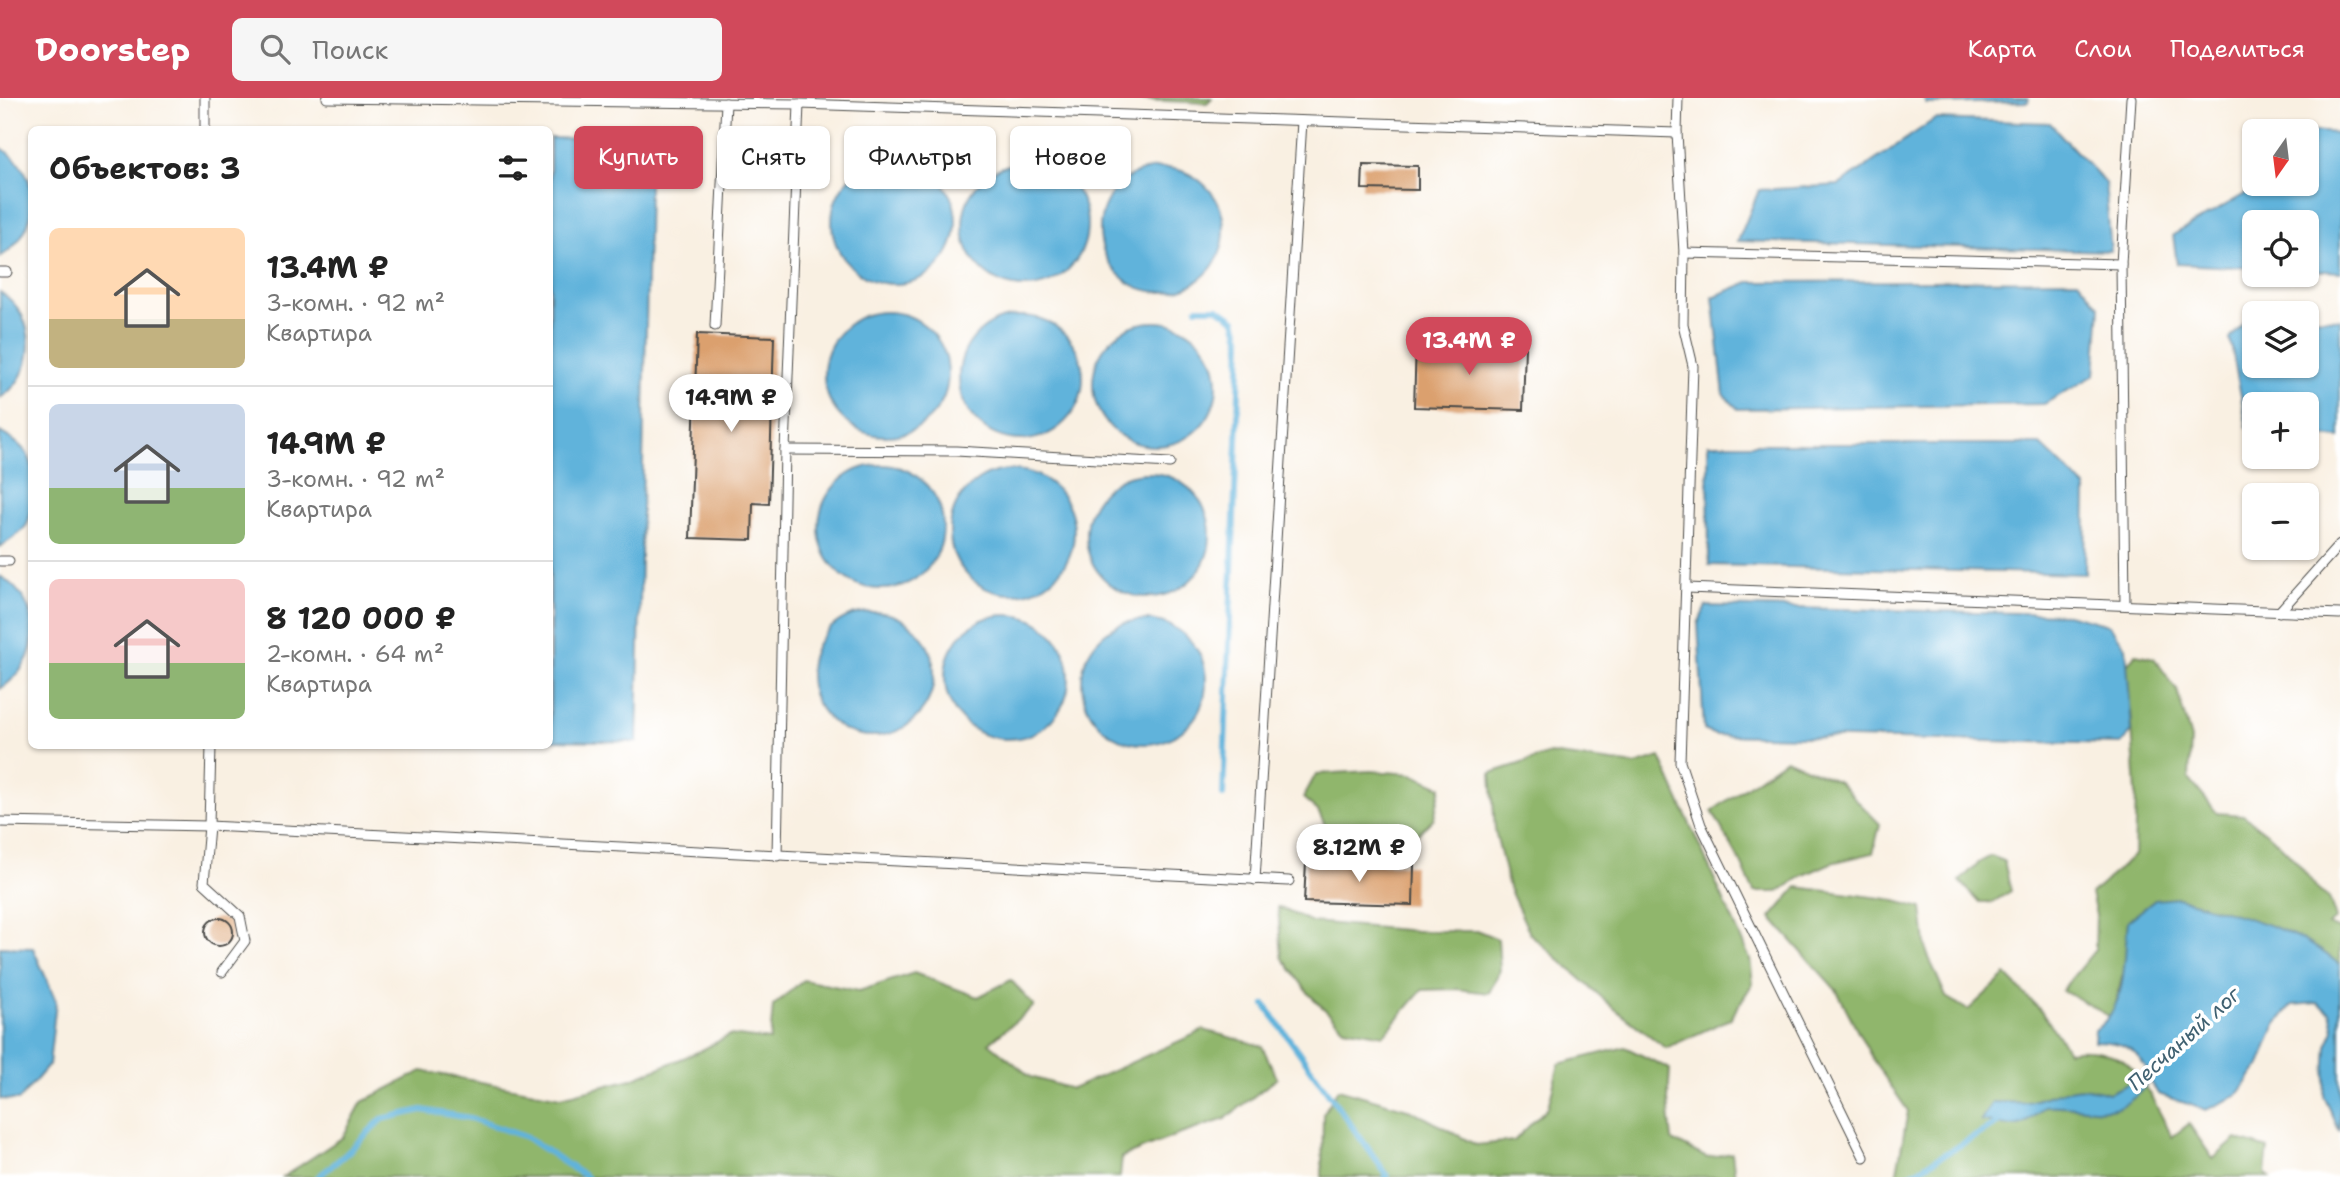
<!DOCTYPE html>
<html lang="ru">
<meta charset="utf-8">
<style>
:root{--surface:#fff;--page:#f6f6f6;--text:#222;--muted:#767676;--line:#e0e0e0;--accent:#d1495b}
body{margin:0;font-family:"Shantell Sans",sans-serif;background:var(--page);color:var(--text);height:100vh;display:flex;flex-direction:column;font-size:26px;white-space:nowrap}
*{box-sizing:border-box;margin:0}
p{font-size:23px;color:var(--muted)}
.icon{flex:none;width:38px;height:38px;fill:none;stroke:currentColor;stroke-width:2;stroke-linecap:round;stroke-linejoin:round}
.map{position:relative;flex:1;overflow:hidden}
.details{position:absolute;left:28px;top:28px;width:525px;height:623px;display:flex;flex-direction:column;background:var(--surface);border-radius:10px;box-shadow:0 2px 5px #0004}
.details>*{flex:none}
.guide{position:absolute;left:574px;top:28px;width:665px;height:63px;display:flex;gap:14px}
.needle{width:46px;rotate:194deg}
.tools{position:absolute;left:2242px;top:21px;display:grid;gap:14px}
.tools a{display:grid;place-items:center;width:77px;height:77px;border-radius:10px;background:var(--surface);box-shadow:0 2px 5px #0004;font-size:35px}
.price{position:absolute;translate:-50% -60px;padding:0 16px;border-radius:24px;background:#fff;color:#222;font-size:23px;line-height:46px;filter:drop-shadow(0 2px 4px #0008)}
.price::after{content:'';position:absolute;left:50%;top:42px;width:21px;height:16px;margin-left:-10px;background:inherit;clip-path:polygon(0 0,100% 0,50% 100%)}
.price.active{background:var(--accent);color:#fff}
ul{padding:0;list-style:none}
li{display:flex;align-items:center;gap:21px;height:175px;padding:0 21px}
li+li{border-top:2px solid var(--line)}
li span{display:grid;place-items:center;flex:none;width:196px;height:140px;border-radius:10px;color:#555}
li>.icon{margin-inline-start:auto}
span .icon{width:84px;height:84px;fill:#fffc;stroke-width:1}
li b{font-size:30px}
h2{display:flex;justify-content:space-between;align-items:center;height:84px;padding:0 21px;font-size:30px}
.pill{padding:0 24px;border-radius:10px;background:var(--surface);box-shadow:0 2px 5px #0004;font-size:24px;line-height:63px}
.pill.active{background:var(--accent);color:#fff}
header{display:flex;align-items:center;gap:42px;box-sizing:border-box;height:98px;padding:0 35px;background:var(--accent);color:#fff}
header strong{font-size:33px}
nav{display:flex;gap:38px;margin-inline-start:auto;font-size:24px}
.search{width:490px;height:63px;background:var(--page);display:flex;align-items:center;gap:18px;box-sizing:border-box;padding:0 24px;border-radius:10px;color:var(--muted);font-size:26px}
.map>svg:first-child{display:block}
</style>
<header>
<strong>Doorstep</strong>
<div class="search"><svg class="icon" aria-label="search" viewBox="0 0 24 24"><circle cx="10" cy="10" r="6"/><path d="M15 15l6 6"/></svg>Поиск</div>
<nav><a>Карта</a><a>Слои</a><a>Поделиться</a></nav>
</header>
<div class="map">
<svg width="2340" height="1079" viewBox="0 0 2340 1079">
<rect width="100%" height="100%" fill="#fff"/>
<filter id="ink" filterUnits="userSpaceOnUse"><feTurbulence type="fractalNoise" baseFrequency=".0143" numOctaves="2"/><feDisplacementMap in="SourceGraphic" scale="14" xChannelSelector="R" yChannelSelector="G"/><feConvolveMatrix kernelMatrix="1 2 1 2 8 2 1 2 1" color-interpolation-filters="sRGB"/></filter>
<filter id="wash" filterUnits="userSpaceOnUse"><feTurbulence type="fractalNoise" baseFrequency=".00686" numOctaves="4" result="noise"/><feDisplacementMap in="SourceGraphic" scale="28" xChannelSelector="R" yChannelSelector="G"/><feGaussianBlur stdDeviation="1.57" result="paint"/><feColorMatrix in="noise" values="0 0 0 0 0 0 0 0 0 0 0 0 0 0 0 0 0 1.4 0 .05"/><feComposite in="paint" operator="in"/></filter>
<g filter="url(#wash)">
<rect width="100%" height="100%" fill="#f9f0e2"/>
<!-- forest -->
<g fill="#90b66c" stroke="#5e704c" stroke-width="2">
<polygon points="1101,0 1212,0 1207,5"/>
<polygon points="2136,556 2154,560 2177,592 2191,641 2189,681 2217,715 2243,717 2272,739 2297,764 2319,793 2329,800 2336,821 2328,827 2340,832 2340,868 2122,878 2116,906 2118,923 2062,892 2095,852 2096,817 2091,796 2134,757 2136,695 2131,612 2114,595 2117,577"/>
<polygon points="1550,656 1636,667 1660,659 1750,861 1753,885 1730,921 1666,950 1616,912 1530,836 1509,790 1495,732 1491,675"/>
<polygon points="1786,661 1839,684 1880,726 1873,755 1831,765 1804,777 1778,794 1754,794 1741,765 1712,713"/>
<polygon points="1371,673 1412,676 1441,689 1434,720 1410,744 1344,743 1326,729 1318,713 1303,700 1316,676"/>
<polygon points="1991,758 2004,763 2011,793 1991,805 1980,805 1960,783 1978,765"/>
<path d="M1797 789 1888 801 1922 810 1927 855 1946 899 1968 912 2006 877 2042 914 2068 953C2086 950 2105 953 2121 961 2139 971 2163 1020 2172 1039L2189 1026 2213 1061 2236 1041 2268 1051 2265 1075 2270 1079H1896L1908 1013 1873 962 1837 893 1771 820Z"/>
<polygon points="1278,809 1312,824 1417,833 1479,833 1498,841 1500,872 1489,895 1456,891 1422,892 1384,937 1344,930 1310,897 1282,859"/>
<polygon points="914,875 978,899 1011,882 1034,908 989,945 1031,979 1072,991 1204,932 1262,948 1277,980 1225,1021 1172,1039 1122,1059 1120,1079 283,1079 343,1039 362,1004 422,973 561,999 632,981 700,953 730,937 770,942 773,908 803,882 859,893"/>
<polygon points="1625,949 1670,971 1668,1002 1672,1042 1707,1060 1732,1055 1735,1079 1322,1079 1323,1016 1338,991 1411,1012 1476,1047 1514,1043 1548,1009 1559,966"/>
</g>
<!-- water -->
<g fill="#60b3db" stroke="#466f83" stroke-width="2">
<polygon points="1923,0 2029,0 2028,4 1926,6"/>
<polygon points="1935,21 2050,25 2105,85 2111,153 1738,143 1759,92 1839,87"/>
<polygon points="2291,32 2340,35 2340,174 2307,172 2306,124 2254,124 2254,170 2177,166 2173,137 2252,92 2256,86 2306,86 2306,33 2290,33"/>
<polygon points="550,40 650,42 637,644 550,642"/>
<path d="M0 49C44 74 42 133 0 159Z"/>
<circle cx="894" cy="124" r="62"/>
<circle cx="1025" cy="127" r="62"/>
<circle cx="1162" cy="132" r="62"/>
<polygon points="2078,182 2100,209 2095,277 2044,306 1738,311 1724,297 1713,199 1749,184"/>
<path d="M0 194C39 217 38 277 0 300Z"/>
<circle cx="886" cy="276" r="62"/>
<circle cx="1021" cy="280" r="62"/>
<polygon points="2249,218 2254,218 2254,268 2306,268 2307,220 2340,221 2340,340 2307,336 2306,306 2254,306 2254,330 2247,329 2230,241"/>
<circle cx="1155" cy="286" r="62"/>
<path d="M0 334C12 341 26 349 31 364 35 376 33 418 26 428 19 437 9 443 0 449Z"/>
<polygon points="1708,346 2040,346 2086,390 2085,476 1709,467"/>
<circle cx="881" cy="429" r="62"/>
<circle cx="1012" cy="434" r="62"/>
<circle cx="1148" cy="437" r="62"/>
<path d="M0 478C44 504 44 564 0 591Z"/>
<polygon points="1706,508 2067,516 2109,527 2126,549 2132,634 2121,646 1715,637 1704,632 1698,526"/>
<circle cx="872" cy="576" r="62"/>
<circle cx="1007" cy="579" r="62"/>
<circle cx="1144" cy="584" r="62"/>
<path d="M2178 800C2233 816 2295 828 2340 867V1034L2324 998 2327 948 2334 932 2330 914 2318 905 2292 907 2275 928 2260 967 2237 998 2206 1012 2158 996 2150 982C2116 1029 2093 1005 2045 1008 2019 1034 2016 1029 1981 1023L1992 1004C2005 1004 2020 1006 2032 1003 2064 994 2076 984 2109 995L2132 984 2147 971C2132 947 2122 944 2094 943L2095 932C2129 909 2123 859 2128 823L2155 802Z"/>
<polygon points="0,849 33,850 56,903 49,967 19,1002 0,1001"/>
</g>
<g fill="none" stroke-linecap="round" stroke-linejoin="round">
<!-- stream -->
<g stroke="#60b3db" stroke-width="6">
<polyline points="1197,210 1218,210 1235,222 1241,243 1223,697"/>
<polyline points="1265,907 1387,1077 1386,1079"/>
<polyline points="318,1079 346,1056 382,1021 422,1012 470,1020 526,1039 586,1079"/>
<polyline points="1906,1079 2001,1023"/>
</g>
</g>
<g id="blocks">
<!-- building -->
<g fill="#dba06e">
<polygon points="1363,67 1418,68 1418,92 1362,91"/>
<polygon points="697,236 774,239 769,406 753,405 752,442 690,440"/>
<polygon points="1416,245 1525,249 1523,312 1414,309"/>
<polygon points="1306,764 1414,767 1413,807 1304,804"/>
<circle cx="219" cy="834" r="14"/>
</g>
</g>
</g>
<g filter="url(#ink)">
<use href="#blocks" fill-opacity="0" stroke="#4a4946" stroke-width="2"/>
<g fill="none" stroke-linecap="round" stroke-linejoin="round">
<!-- service casing -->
<g stroke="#4a4946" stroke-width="11">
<g id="service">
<polyline points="205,0 205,32"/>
<polyline points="327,0 799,6 1677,35"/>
<polyline points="1678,0 1677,35 1684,155 1683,226 1693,268 1680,664 1701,727 1864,1059"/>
<polyline points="1684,155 2121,166"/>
<polyline points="0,174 7,174"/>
<polyline points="715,228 726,5"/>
<polyline points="785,352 956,353 1170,365"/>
<polyline points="0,463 9,463"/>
<polyline points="1687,490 2340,516"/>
<polyline points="2125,506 2121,166 2131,0"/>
<polyline points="2279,514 2340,446"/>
<polyline points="211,648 209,728 204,785 240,818 245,843 222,874"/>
<polyline points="0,724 209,728 1289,783"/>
<polyline points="777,758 785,352 799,6"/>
<polyline points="1255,782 1302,23"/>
</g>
</g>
<!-- service -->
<use href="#service" stroke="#fff" stroke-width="9"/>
</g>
</g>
<g text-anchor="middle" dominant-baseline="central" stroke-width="7" stroke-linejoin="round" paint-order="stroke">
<!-- water labels -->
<g font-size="21" font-style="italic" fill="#406171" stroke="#fff">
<text transform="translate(2184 941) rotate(-42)">Песчаный лог</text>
</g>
</g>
</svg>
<div class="tools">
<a><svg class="needle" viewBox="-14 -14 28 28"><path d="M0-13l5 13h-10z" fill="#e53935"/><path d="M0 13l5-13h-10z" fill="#767676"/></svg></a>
<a><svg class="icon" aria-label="locate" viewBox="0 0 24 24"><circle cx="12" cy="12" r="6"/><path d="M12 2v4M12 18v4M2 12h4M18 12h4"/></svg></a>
<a><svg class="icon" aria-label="layers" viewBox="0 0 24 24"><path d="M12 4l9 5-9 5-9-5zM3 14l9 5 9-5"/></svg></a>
<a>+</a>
<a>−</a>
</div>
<b class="price active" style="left:1469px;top:279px">13.4M ₽</b>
<b class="price" style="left:731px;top:336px">14.9M ₽</b>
<b class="price" style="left:1359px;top:786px">8.12M ₽</b>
<div class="guide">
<a class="pill active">Купить</a>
<a class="pill">Снять</a>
<a class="pill">Фильтры</a>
<a class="pill">Новое</a>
</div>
<section class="details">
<h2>Объектов: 3<svg class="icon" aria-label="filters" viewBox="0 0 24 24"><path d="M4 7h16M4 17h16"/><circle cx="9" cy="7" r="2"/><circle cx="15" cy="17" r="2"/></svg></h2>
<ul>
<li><span style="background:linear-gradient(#ffd9b3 65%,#c2b280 0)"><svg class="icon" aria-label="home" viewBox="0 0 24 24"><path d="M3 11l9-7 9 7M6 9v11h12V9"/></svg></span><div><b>13.4M ₽</b><p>3-комн. · 92 m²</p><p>Квартира</p></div></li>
<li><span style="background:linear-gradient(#c9d6e8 60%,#8fb573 0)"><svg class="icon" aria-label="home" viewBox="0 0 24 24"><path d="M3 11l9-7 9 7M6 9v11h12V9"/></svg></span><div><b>14.9M ₽</b><p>3-комн. · 92 m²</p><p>Квартира</p></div></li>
<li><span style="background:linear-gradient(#f6c9c9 60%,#8fb573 0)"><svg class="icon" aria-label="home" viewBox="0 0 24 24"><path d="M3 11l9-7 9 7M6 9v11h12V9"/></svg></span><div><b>8 120 000 ₽</b><p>2-комн. · 64 m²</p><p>Квартира</p></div></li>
</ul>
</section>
</div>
